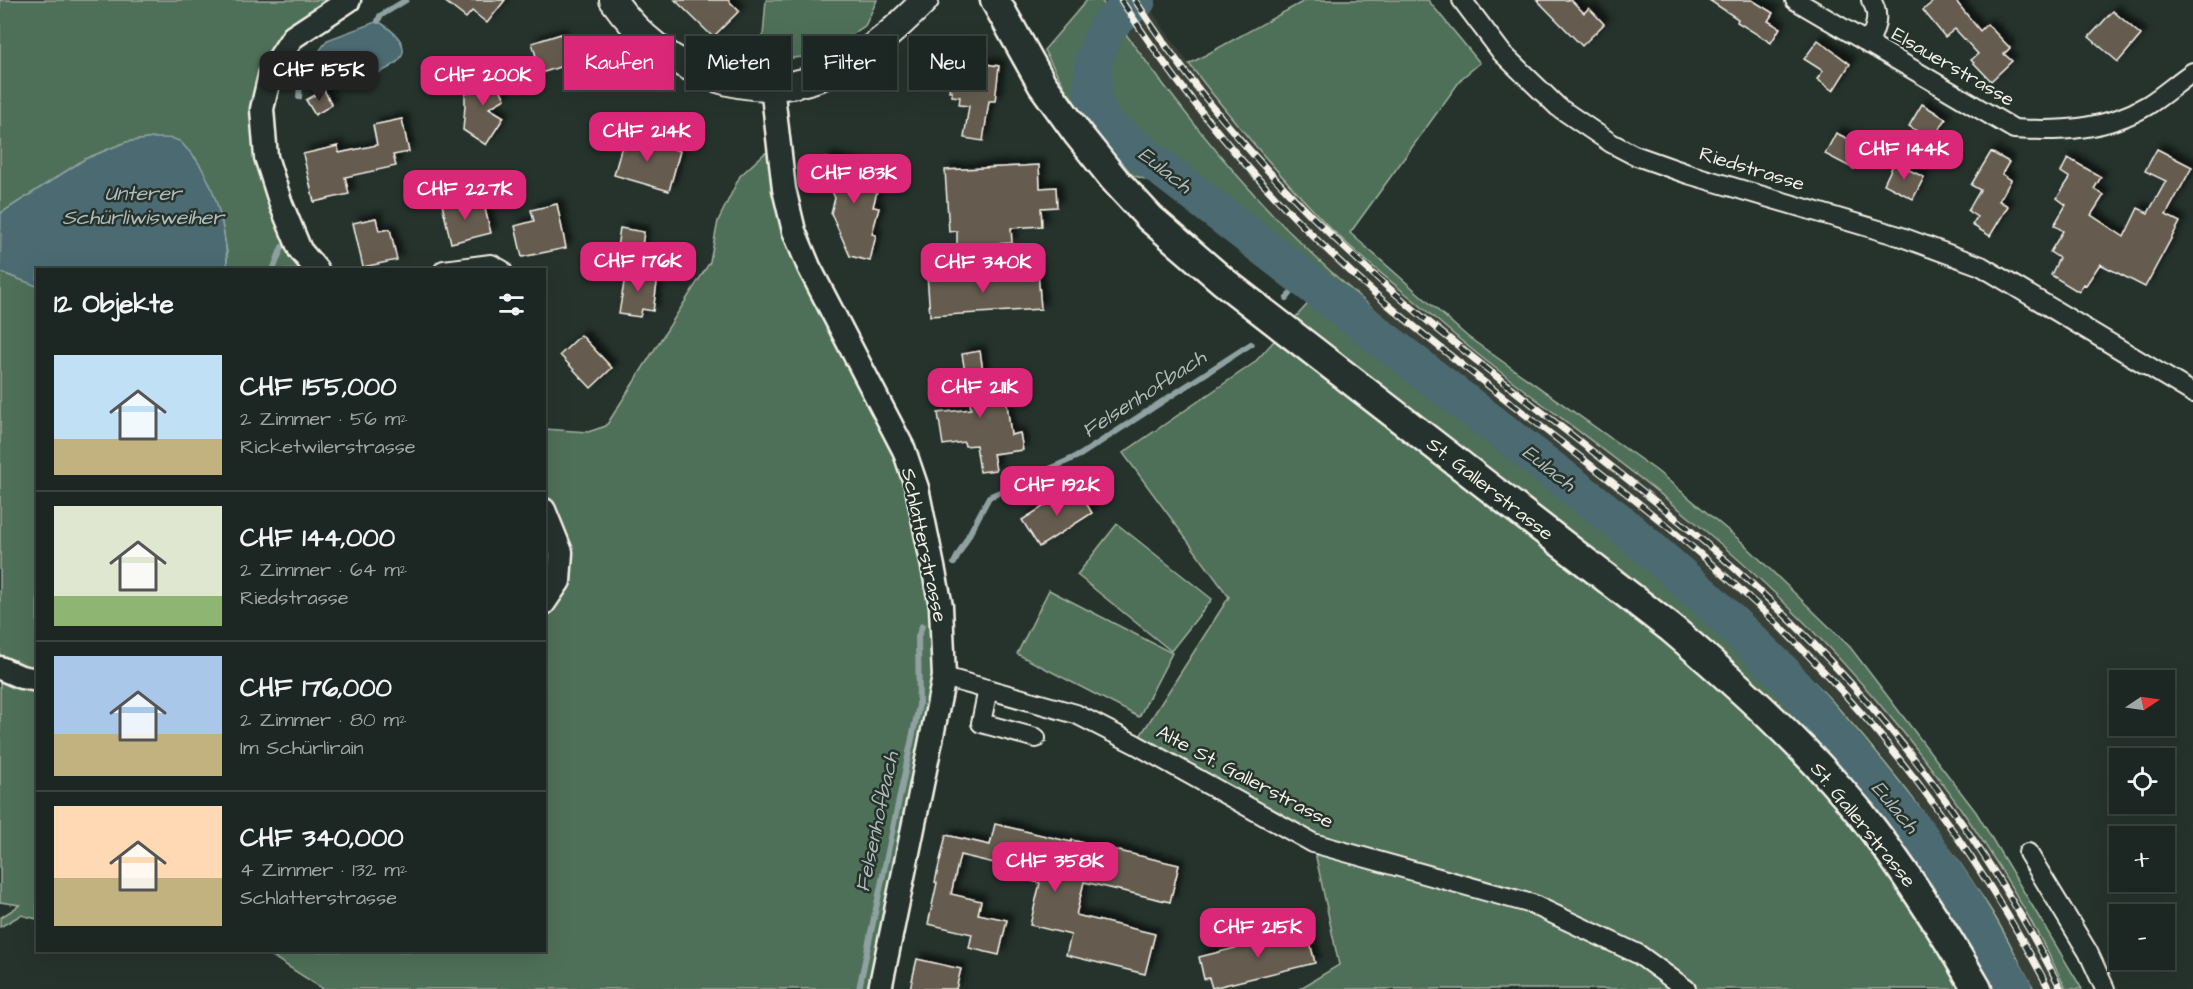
<!DOCTYPE html>
<html lang="de">
<meta charset="utf-8">
<style>
:root{--surface:#1c2622;--page:#29322f;--text:#f1f3f6;--muted:#a0a5a5;--line:#3a4340;--accent:#db2777}
body{margin:0;font-family:"Architects Daughter",sans-serif;background:var(--page);color:var(--text);height:100vh;display:flex;flex-direction:column;font-size:22px;white-space:nowrap}
*{box-sizing:border-box;margin:0}
p{font-size:20px;color:var(--muted)}
.icon{flex:none;width:33px;height:33px;fill:none;stroke:currentColor;stroke-width:2;stroke-linecap:round;stroke-linejoin:round}
.map{position:relative;flex:1;overflow:hidden}
.details{position:absolute;left:36px;top:268px;width:510px;height:684px;display:flex;flex-direction:column;background:var(--surface);border-radius:0px;box-shadow:0 6px 24px #0002,0 0 0 2px var(--line)}
.details>*{flex:none}
.top-card{position:absolute;left:564px;top:36px;width:570px;height:54px;display:flex;gap:12px}
.needle{width:39px;rotate:77deg}
.tools{position:absolute;left:2109px;top:670px;display:grid;gap:12px}
.tools a{display:grid;place-items:center;width:66px;height:66px;border-radius:0px;background:var(--surface);box-shadow:0 6px 24px #0002,0 0 0 2px var(--line);font-size:30px}
.price{position:absolute;translate:-50% -51px;padding:0 14px;border-radius:12px;background:var(--accent);color:#fff;font-size:20px;line-height:39px;filter:drop-shadow(0 2px 3px #0008)}
.price::after{content:'';position:absolute;left:50%;top:36px;width:18px;height:14px;margin-left:-9px;background:inherit;clip-path:polygon(0 0,100% 0,50% 100%)}
.price.on{background:#222;color:#fff}
ul{padding:0;list-style:none}
li{display:flex;align-items:center;gap:18px;height:150px;padding:0 18px}
li+li{border-top:2px solid var(--line)}
li span{display:grid;place-items:center;flex:none;width:168px;height:120px;border-radius:0px;color:#555}
li>.icon{margin-inline-start:auto}
span .icon{width:72px;height:72px;fill:#fffc;stroke-width:1}
li b{font-size:26px}
h2{display:flex;justify-content:space-between;align-items:center;height:72px;padding:0 18px;font-size:26px}
.chip{padding:0 21px;border-radius:0px;background:var(--surface);box-shadow:0 6px 24px #0002,0 0 0 2px var(--line);font-size:21px;line-height:54px}
.chip.on{background:var(--accent);color:#fff}
.map>svg:first-child{display:block}
</style>
<div class="map">
<svg width="2193" height="989" viewBox="0 0 2193 989">
<defs>
<filter id="shadow"><feDropShadow dx="5.5" dy="-5.5" stdDeviation="3" flood-color="#0009"/></filter>
</defs>
<rect width="100%" height="100%" fill="#26332d"/>
<filter id="ink" filterUnits="userSpaceOnUse"><feTurbulence type="fractalNoise" baseFrequency=".0167" numOctaves="2"/><feDisplacementMap in="SourceGraphic" scale="12" xChannelSelector="R" yChannelSelector="G"/><feConvolveMatrix kernelMatrix="1 2 1 2 8 2 1 2 1" color-interpolation-filters="sRGB"/></filter>
<g filter="url(#ink)">
<!-- built -->
<polygon fill="#393f37" points="1101,0 1144,0 1189,64 1227,114 1330,227 1398,288 1485,360 1602,448 1691,519 1765,585 1836,655 1901,730 1962,810 2019,898 2066,989 2034,989 1990,908 1935,827 1877,750 1812,677 1742,609 1682,555 1377,312 1307,250 1241,181 1184,110"/>
<!-- green -->
<g fill="#4f6f59" stroke="#a2b0a0" stroke-width="1.5">
<polygon points="0,0 349,0 271,71 266,157 317,270 227,270 227,252 221,218 209,183 195,157 154,138 126,142 85,159 0,214"/>
<polygon points="766,0 877,0 865,26 833,46 812,56 765,61 763,36"/>
<path d="M1087 0H1101C1164 87 1229 174 1307 249 1348 289 1393 325 1438 361 1519 425 1601 487 1680 554 1800 655 1903 773 1987 904 2005 931 2018 961 2034 989H1299L1339 965 1313 843 1135 744 1229 597 1123 453 1254 363 1314 297 1157 183 1132 175 1066 90 1044 50Z"/>
<path d="M1306 0H1428L1480 63 1462 78 1350 233 1468 337 1657 471 1742 542 1850 647 1976 812 2082 989H2066C1979 806 1846 647 1690 518 1624 463 1553 413 1485 360 1462 342 1439 322 1416 302 1386 278 1356 253 1328 226 1279 175 1232 120 1189 64Z"/>
<polygon points="779,152 784,189 904,450 944,677 880,989 323,989 264,951 544,951 545,429 588,432 606,426 710,262 718,221 740,176 765,153"/>
<polygon points="0,272 38,286 37,919 21,915 0,927 0,918 20,905 0,902"/>
<polygon points="1117,524 1212,599 1171,651 1077,575"/>
<polygon points="1049,590 1172,653 1139,717 1017,654"/>
</g>
<!-- water -->
<g fill="#4b6b72" stroke="#8fa1a1" stroke-width="1.5">
<path d="M378 21C410 41 414 60 375 74 362 78 346 83 332 81 324 80 314 73 307 69L327 40Z"/>
<path d="M154 138C161 138 172 137 177 140 181 141 185 147 187 149 215 176 227 233 227 270H38L37 286 0 272 1 213 85 159 126 142Z"/>
</g>
<g fill="none" stroke-linecap="round" stroke-linejoin="round">
<!-- stream -->
<g stroke="#8fa1a1" stroke-width="6">
<polyline points="378,21 380,16 406,0"/>
<polyline points="299,97 300,85 307,69"/>
<polyline points="273,270 282,247"/>
<polyline points="1287,298 1302,278"/>
<polyline points="954,563 989,497 1080,455 1251,344"/>
<polyline points="859,989 919,705 918,637 922,626"/>
</g>
<!-- river -->
<polyline stroke="#4b6b72" stroke-width="38" points="1137,0 1107,27 1094,60 1093,100 1098,115 1108,127 1618,521 1708,600 1782,672 1920,837 1962,900 2013,989"/>
</g>
<!-- building -->
<g fill="#655c4f" stroke="#f4f1e8" stroke-width="1.5" filter="url(#shadow)">
<polygon points="443,0 505,0 487,23 472,11 466,18"/>
<polygon points="675,0 728,0 739,11 713,37"/>
<polygon points="1537,0 1571,0 1584,13 1589,8 1604,24 1582,46"/>
<polygon points="1709,0 1752,0 1773,13 1768,21 1780,28 1771,43 1737,22 1738,19"/>
<polygon points="1935,0 1955,0 1980,31 1987,24 2010,48 2004,54 2012,61 1991,81 1971,60 1978,54 1955,29 1945,37 1923,10"/>
<polygon points="2113,11 2141,35 2118,62 2089,37"/>
<polygon points="561,34 569,64 541,73 532,43"/>
<polygon points="1818,40 1850,64 1833,91 1817,79 1823,71 1804,59"/>
<polygon points="957,60 999,66 995,101 989,101 983,141 964,138 969,106 959,105 960,97 952,96 952,91 949,91 953,62 957,63"/>
<polygon points="491,70 505,99 489,108 504,117 486,145 463,130 465,106 465,94 472,92 468,81"/>
<polygon points="324,90 332,105 315,115 306,100"/>
<polygon points="1922,104 1946,119 1932,141 1909,126"/>
<polygon points="402,119 409,152 393,155 396,166 345,177 349,194 314,202 303,154 338,146 339,153 377,145 373,125"/>
<polygon points="1836,133 1865,147 1854,169 1825,154"/>
<polygon points="625,135 680,151 669,191 614,175"/>
<polygon points="2157,149 2192,167 2166,215 2180,222 2145,287 2100,264 2086,285 2084,284 2079,292 2051,275 2059,258 2050,252 2063,231 2054,225 2066,205 2057,198 2070,178 2061,172 2068,158 2101,177 2094,189 2104,195 2091,215 2124,237 2138,208 2148,213 2166,181 2145,171"/>
<polygon points="1991,152 2009,162 2002,174 2011,180 1999,201 2008,206 1990,236 1972,225 1977,217 1968,211 1980,190 1971,185"/>
<polygon points="826,158 882,172 873,207 879,208 872,234 876,235 870,261 850,256 831,213 835,198 823,171"/>
<polygon points="1894,163 1924,177 1913,199 1884,184"/>
<polygon points="1039,165 1040,188 1056,187 1057,207 1041,208 1042,226 1011,228 1012,243 957,246 957,231 949,232 945,170"/>
<polygon points="461,199 464,209 484,205 491,233 451,243 442,204"/>
<polygon points="557,204 566,248 522,257 515,226 534,221 531,210"/>
<polygon points="376,218 379,231 390,229 397,260 363,267 353,223"/>
<polygon points="620,228 644,232 639,267 619,265 620,254 616,254"/>
<polygon points="626,270 658,276 653,311 642,309 640,317 619,314"/>
<polygon points="1038,272 1041,309 930,316 927,274 943,273 944,278"/>
<polygon points="581,335 612,368 591,388 560,355"/>
<polygon points="980,351 987,398 1006,396 1011,435 1020,433 1023,450 993,454 996,470 980,472 976,445 965,446 964,442 943,445 938,413 971,409 962,354"/>
<polygon points="1076,486 1092,513 1039,547 1022,520"/>
<polygon points="995,824 1071,842 1072,840 1179,865 1170,902 1084,882 1076,915 1155,934 1145,974 1066,955 1071,935 1030,925 1040,883 1005,875 1007,866 960,855 951,894 981,901 978,914 1007,920 999,955 969,948 972,934 928,924 937,883 935,882 946,835 990,845"/>
<polygon points="1307,930 1315,963 1212,988 1209,978 1204,979 1199,957"/>
<polygon points="917,959 961,969 956,989 910,989"/>
</g>
<g fill="none" stroke-linecap="round" stroke-linejoin="round">
<!-- minor casing -->
<g stroke="#f4f1e8" stroke-width="22">
<g id="minor">
<polyline points="1462,0 1502,53 1558,107 1611,143 1634,155 1688,174 1899,236 1981,266 2193,393"/>
<path d="M1795 0 2014 129C2060 132 2107 130 2148 105 2164 95 2178 82 2193 72"/>
<path d="M1868 44C1875 29 1881 15 1871 0"/>
<polyline points="444,270 491,264 502,270"/>
<polyline points="944,677 1076,714 1135,744 1313,843 1532,904 1638,954 1686,989"/>
<polyline points="988,689 981,723 1036,738"/>
<polyline points="2028,853 2088,952 2105,989"/>
</g>
</g>
<!-- tertiary casing -->
<g stroke="#f4f1e8" stroke-width="27">
<g id="tertiary">
<polyline points="772,86 784,189 794,231 809,267 904,450 917,488 941,606 944,677 880,989"/>
<polyline points="317,270 300,250 281,204 266,157 262,109 271,71 293,37 349,0"/>
<polyline points="544,510 561,552 559,581 544,603"/>
<polyline points="0,668 21,677 38,680"/>
</g>
</g>
<!-- secondary casing -->
<g stroke="#f4f1e8" stroke-width="30">
<path id="secondary" d="M613 0C663 72 757 113 840 68 872 51 899 26 925 0"/>
</g>
<!-- primary casing -->
<g stroke="#f4f1e8" stroke-width="33">
<path id="primary" d="M995 0 1042 84 1078 134 1114 179 1150 218 1223 281 1672 629C1739 686 1805 746 1861 814 1904 869 1942 928 1977 989"/>
</g>
<!-- minor -->
<use href="#minor" stroke="#26332d" stroke-width="18"/>
<!-- tertiary -->
<use href="#tertiary" stroke="#26332d" stroke-width="22"/>
<!-- secondary -->
<use href="#secondary" stroke="#26332d" stroke-width="26"/>
<!-- primary -->
<use href="#primary" stroke="#26332d" stroke-width="28"/>
<!-- rail casing -->
<g stroke="#f4f1e8" stroke-width="7">
<g id="rail">
<path d="M1121 0C1195 114 1284 216 1387 304 1508 406 1639 495 1755 603 1874 714 1973 844 2049 989"/>
<path d="M1135 0C1216 126 1320 233 1436 328 1534 408 1636 482 1731 565 1867 685 1979 828 2061 989"/>
</g>
</g>
<!-- rail -->
<use href="#rail" stroke="#26332d" stroke-width="4.5" stroke-dasharray="14" stroke-linecap="butt"/>
</g>
</g>
<g text-anchor="middle" dominant-baseline="central" stroke-width="5" stroke-linejoin="round" paint-order="stroke">
<!-- street labels -->
<g font-size="20" fill="#f4f1e8" stroke="#26332d">
<text transform="translate(1953 67) rotate(30)">Elsauerstrasse</text>
<text transform="translate(1752 169) rotate(17)">Riedstrasse</text>
<text transform="translate(1490 489) rotate(38)">St. Gallerstrasse</text>
<text transform="translate(924 545) rotate(78)">Schlatterstrasse</text>
<text transform="translate(1245 777) rotate(28)">Alte St. Gallerstrasse</text>
<text transform="translate(1863 825) rotate(51)">St. Gallerstrasse</text>
</g>
<!-- water labels -->
<g font-size="21" font-style="italic" fill="#b0bbb9" stroke="#26332d">
<text transform="translate(1165 170) rotate(38)">Eulach</text>
<text x="143" y="193">Unterer<tspan x="143" dy="24">Schürliwisweiher</tspan></text>
<text transform="translate(1144 394) rotate(-33)">Felsenhofbach</text>
<text transform="translate(1549 468) rotate(38)">Eulach</text>
<text transform="translate(1895 807) rotate(50)">Eulach</text>
<text transform="translate(877 822) rotate(-78)">Felsenhofbach</text>
</g>
</g>
</svg>
<div class="tools">
<a><svg class="needle" viewBox="-14 -14 28 28"><path d="M0-13l5 13h-10z" fill="#e53935"/><path d="M0 13l5-13h-10z" fill="#a0a5a5"/></svg></a>
<a><svg class="icon" aria-label="locate" viewBox="0 0 24 24"><circle cx="12" cy="12" r="6"/><path d="M12 2v4M12 18v4M2 12h4M18 12h4"/></svg></a>
<a>+</a>
<a>−</a>
</div>
<b class="price on" style="left:319px;top:102px">CHF 155K</b>
<b class="price" style="left:483px;top:107px">CHF 200K</b>
<b class="price" style="left:647px;top:163px">CHF 214K</b>
<b class="price" style="left:1904px;top:181px">CHF 144K</b>
<b class="price" style="left:854px;top:205px">CHF 183K</b>
<b class="price" style="left:465px;top:221px">CHF 227K</b>
<b class="price" style="left:638px;top:293px">CHF 176K</b>
<b class="price" style="left:983px;top:294px">CHF 340K</b>
<b class="price" style="left:980px;top:419px">CHF 211K</b>
<b class="price" style="left:1057px;top:517px">CHF 192K</b>
<b class="price" style="left:1055px;top:893px">CHF 358K</b>
<b class="price" style="left:1258px;top:959px">CHF 215K</b>
<div class="top-card">
<a class="chip on">Kaufen</a>
<a class="chip">Mieten</a>
<a class="chip">Filter</a>
<a class="chip">Neu</a>
</div>
<section class="details">
<h2>12 Objekte<svg class="icon" aria-label="filters" viewBox="0 0 24 24"><path d="M4 7h16M4 17h16"/><circle cx="9" cy="7" r="2"/><circle cx="15" cy="17" r="2"/></svg></h2>
<ul>
<li><span style="background:linear-gradient(#bfe0f5 70%,#c2b280 0)"><svg class="icon" aria-label="home" viewBox="0 0 24 24"><path d="M3 11l9-7 9 7M6 9v11h12V9"/></svg></span><div><b>CHF 155,000</b><p>2 Zimmer · 56 m²</p><p>Ricketwilerstrasse</p></div></li>
<li><span style="background:linear-gradient(#dfe7d0 75%,#8fb573 0)"><svg class="icon" aria-label="home" viewBox="0 0 24 24"><path d="M3 11l9-7 9 7M6 9v11h12V9"/></svg></span><div><b>CHF 144,000</b><p>2 Zimmer · 64 m²</p><p>Riedstrasse</p></div></li>
<li><span style="background:linear-gradient(#a9c7e8 65%,#c2b280 0)"><svg class="icon" aria-label="home" viewBox="0 0 24 24"><path d="M3 11l9-7 9 7M6 9v11h12V9"/></svg></span><div><b>CHF 176,000</b><p>2 Zimmer · 80 m²</p><p>Im Schürlirain</p></div></li>
<li><span style="background:linear-gradient(#ffd9b3 60%,#c2b280 0)"><svg class="icon" aria-label="home" viewBox="0 0 24 24"><path d="M3 11l9-7 9 7M6 9v11h12V9"/></svg></span><div><b>CHF 340,000</b><p>4 Zimmer · 132 m²</p><p>Schlatterstrasse</p></div></li>
</ul>
</section>
</div>
